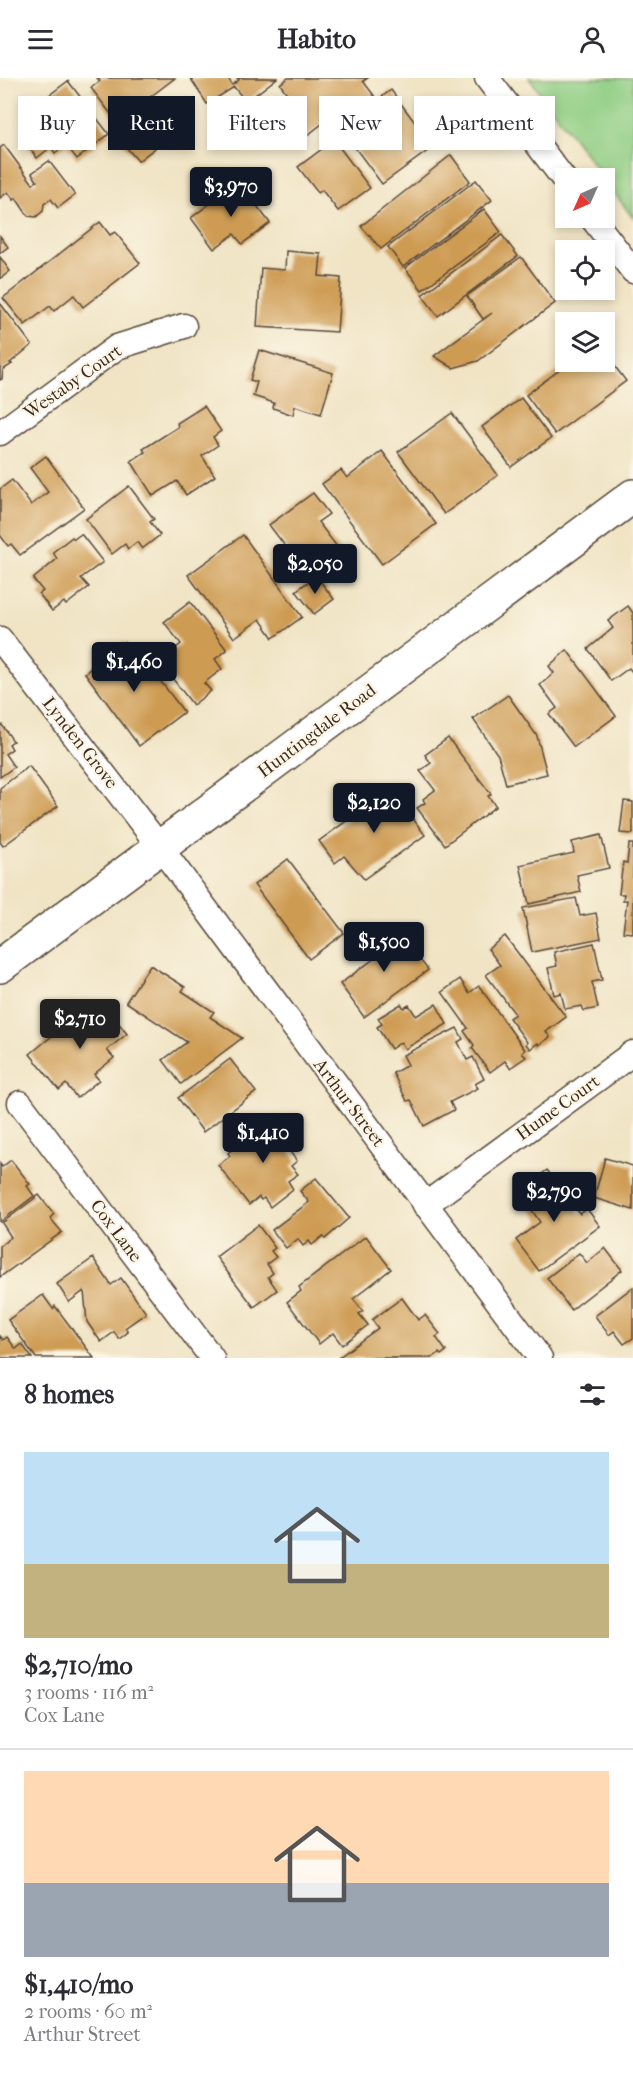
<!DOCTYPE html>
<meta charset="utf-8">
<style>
:root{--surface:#fff;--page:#f2f2f3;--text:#2b2b33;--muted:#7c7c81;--line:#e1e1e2;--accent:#111827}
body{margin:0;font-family:"IM FELL French Canon",serif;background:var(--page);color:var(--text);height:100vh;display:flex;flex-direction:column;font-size:22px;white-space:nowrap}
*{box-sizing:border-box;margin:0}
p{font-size:20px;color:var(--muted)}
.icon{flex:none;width:33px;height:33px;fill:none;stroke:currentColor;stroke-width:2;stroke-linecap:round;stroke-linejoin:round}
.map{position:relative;height:1280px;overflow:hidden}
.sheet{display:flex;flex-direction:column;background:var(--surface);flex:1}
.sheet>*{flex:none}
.top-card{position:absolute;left:18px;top:18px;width:597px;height:54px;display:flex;gap:12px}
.needle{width:39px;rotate:225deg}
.buttons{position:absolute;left:555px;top:90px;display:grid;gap:12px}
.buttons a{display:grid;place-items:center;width:60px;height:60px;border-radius:0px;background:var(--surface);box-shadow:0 3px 9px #0003;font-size:30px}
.price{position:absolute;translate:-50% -51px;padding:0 14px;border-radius:6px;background:var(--accent);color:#fff;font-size:20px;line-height:39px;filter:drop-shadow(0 2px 3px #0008)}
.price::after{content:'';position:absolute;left:50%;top:36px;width:18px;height:14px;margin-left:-9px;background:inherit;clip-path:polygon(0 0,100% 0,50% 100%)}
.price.on{background:#222;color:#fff}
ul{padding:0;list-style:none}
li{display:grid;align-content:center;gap:12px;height:318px;padding:0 24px}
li+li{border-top:2px solid var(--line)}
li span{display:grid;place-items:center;height:186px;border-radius:0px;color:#555}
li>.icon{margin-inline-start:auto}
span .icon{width:108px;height:108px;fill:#fffc;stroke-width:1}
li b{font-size:26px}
h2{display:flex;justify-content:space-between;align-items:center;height:72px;padding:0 24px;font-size:26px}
.chip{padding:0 21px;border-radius:0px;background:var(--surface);box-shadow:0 3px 9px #0003;font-size:21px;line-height:54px}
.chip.on{background:var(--accent);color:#fff}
header{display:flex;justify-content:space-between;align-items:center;height:78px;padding:0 24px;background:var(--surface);font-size:27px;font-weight:700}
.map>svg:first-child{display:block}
</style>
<header><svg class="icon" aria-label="menu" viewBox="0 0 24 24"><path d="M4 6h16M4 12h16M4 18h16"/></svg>Habito<svg class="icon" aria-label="person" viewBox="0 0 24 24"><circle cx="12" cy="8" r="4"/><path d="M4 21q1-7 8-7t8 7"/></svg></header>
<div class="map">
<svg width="633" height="1280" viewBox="0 0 633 1280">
<rect width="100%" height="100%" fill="#fcf5e5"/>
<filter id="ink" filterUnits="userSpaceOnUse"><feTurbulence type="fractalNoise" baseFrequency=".0167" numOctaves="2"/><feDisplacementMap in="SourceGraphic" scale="12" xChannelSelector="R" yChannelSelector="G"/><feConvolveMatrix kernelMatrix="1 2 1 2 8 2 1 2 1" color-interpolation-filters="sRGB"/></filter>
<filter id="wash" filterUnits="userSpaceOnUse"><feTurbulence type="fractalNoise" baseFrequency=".008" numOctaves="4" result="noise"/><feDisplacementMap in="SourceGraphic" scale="24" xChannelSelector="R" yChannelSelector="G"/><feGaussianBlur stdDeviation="1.35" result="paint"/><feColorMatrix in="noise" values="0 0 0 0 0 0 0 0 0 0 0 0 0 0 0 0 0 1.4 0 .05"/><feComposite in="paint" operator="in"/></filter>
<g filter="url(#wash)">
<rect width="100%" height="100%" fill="#f0e4c5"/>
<!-- green -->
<polygon fill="#90ce84" stroke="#667c51" stroke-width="1.5" points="529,0 633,0 633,140"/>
<g id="blocks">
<!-- building -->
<g fill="#ce9b52">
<polygon points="97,0 175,0 117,44 91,10 100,3"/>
<polygon points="193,0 228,0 232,7 239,2 237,0 277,0 246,24 234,9 207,26 191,1"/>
<polygon points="288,0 368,0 363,3 376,20 348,42 340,32 300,63 279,36 294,25 280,6"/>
<polygon points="68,3 109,56 77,81 66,67 55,75 51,69 37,80 21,59 35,48 28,40 39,32 36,27"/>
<polygon points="391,12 433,69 382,106 347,59 372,40 365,31"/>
<polygon points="139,49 155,70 138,83 121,63"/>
<polygon points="334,62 370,110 338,133 322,112 318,115 298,89"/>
<polygon points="4,67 33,106 37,103 32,95 49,83 75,117 58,130 51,121 44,126 43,133 36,139 28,138 16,120 14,122 8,114 0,120 0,70"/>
<polygon points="451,77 470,103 381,171 361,148"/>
<polygon points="476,102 492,122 403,189 388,169"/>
<polygon points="239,104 270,145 242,166 234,156 214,171 191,140"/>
<polygon points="484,131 501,154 422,212 405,190"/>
<polygon points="100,144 110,157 115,154 140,185 83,229 74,217 54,233 50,228 25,247 3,220"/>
<polygon points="502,157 518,178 438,238 422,217"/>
<polygon points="0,158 8,169 0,175"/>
<polygon points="286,173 321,176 319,198 341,200 337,254 257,249 261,190 285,192"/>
<polygon points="0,179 10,193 0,201"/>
<polygon points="521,179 555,225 478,283 453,290 434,278 492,235 483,241 467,218"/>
<polygon points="0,225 32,267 10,285 12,286 3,292 2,301 0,302"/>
<polygon points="259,272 333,295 321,336 295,328 293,337 273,330 274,325 253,318 257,304 250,302"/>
<polygon points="604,274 626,303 555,356 526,317 570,284 604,284"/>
<polygon points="521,320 551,360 511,389 482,349"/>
<polygon points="204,328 221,353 213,359 218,367 202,378 215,398 186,417 177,403 153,418 131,383 145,374 143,371 178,349 177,345"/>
<polygon points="452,335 498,397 444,436 398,374"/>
<polygon points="382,373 436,446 382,486 322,406 341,392 347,400"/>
<polygon points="46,378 84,430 20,477 11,466 8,468 0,457 0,411 12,402 31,427 48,414 30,390"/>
<polygon points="129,408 154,441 150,444 160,457 142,471 137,464 128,471 125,466 112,476 86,441"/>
<polygon points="313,415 329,436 318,444 341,474 308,498 269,447"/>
<polygon points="81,456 103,484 81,500 89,509 66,527 64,524 52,533 39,516 43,513 33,501 57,481 53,474 72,459 74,461"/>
<polygon points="243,457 302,539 273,560 260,541 234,560 188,497"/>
<polygon points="316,498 334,521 314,536 296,513"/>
<polygon points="190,524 227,572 215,581 222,591 204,605 211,613 193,627 159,583 181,566 164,544"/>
<polygon points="628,528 633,535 633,595 629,590 611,603 588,571 613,550 608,543"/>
<polygon points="124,564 136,579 140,576 184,634 139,668 85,595"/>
<polygon points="567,572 616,638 574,669 549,636 557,630 540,607 554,595 549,588"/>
<polygon points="508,617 537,658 547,696 506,706 498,677 473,641"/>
<polygon points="2,647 13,663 9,666 12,671 5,676 14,689 0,699 0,648"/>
<polygon points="448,660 491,716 488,718 496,728 445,767 417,730 425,725 423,721 435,712 420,693 431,685 425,677"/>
<polygon points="29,688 58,728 3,768 0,764 0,710"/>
<polygon points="389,708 425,757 364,801 344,778 335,785 319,763 356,736 354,733"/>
<polygon points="624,723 633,724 633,756 620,755"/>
<polygon points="601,757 609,790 577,797 581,814 529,826 520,787 574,775 572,764"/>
<polygon points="629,766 633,766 633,855 623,854 627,822 623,822 624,816 619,816 623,784 627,785"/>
<polygon points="288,781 344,855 309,881 254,807"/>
<polygon points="576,820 580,838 596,835 601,860 532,874 523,830"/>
<polygon points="395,849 428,892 364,939 340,906 375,880 367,870"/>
<polygon points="505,858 566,939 546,954 550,959 539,967 538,965 530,971 526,966 527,964 509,940 515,936 486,897 500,887 488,871"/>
<polygon points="594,865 602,902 592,904 598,930 584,933 582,928 565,931 561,915 554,917 548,890 557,888 554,874"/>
<polygon points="150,887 185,909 182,913 214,934 210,939 242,960 181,1006 163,982 187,964 126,924"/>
<polygon points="460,901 469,915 479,908 525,972 522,975 526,979 510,990 505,983 490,994 472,970 474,967 464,953 468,950 442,914"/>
<polygon points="102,924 127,956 107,972 114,980 94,996 99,1002 77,1020 66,1006 59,1012 30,976 74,940 78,944"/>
<polygon points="401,926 404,930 409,927 416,938 436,926 447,946 405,971 401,964 391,971 377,949 382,946 378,940"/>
<polygon points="457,950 463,961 458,964 467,982 473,979 484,1001 475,1006 478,1010 450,1024 454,1032 424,1048 411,1022 407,1023 393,995 408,987 403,977"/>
<polygon points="230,981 256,1014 203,1054 178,1020"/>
<polygon points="276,1037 296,1063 287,1070 297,1083 291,1088 298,1096 288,1103 293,1111 270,1129 264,1120 261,1122 259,1119 249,1127 218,1087 230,1078 228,1075"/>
<polygon points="605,1080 633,1088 633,1132 594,1120"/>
<polygon points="11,1082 30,1106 27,1108 34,1118 0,1144 0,1086 2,1089"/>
<polygon points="547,1092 580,1136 587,1131 600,1148 539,1193 516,1162 540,1144 531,1131 539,1126 525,1109"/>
<polygon points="316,1100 349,1140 325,1161 323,1158 312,1167 309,1163 303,1168 298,1161 286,1170 272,1152 309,1124 300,1113"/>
<polygon points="39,1117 54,1136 50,1140 62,1154 0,1199 0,1168 11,1159 2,1145"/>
<polygon points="258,1147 275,1170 271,1173 276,1179 267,1186 273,1195 268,1199 277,1212 254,1229 216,1179"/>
<polygon points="366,1158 391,1191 353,1221 363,1233 359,1236 368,1247 342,1267 333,1255 319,1266 287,1224 301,1213 299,1209"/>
<polygon points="605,1170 622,1192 571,1232 547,1200 579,1175 587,1185"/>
<polygon points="93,1180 111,1207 121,1200 146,1235 125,1250 128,1254 119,1261 114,1254 101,1264 87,1244 84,1213 69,1224 57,1206"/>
<polygon points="633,1209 633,1260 624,1266 614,1253 609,1257 595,1238"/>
<polygon points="43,1217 53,1231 55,1228 94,1280 36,1280 8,1242"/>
<polygon points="402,1220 418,1242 425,1237 440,1256 436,1259 446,1273 441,1277 439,1275 432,1280 338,1280 378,1250 372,1242"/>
<polygon points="0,1258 3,1262 7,1259 16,1271 22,1266 32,1280 0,1280"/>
</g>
</g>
</g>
<g filter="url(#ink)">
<use href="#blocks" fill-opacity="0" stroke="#564637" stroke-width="1.5"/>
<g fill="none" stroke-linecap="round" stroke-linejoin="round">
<!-- minor casing -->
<g stroke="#564637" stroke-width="27">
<g id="minor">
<polyline points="487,0 566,104"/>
<polyline points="592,140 633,193"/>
<polyline points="0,355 117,269 184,248"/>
<polyline points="0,561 160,769 540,1280"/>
<polyline points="20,1025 212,1280"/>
<polyline points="425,1127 633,975"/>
</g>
</g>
<!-- primary casing -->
<g stroke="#564637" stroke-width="36">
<polyline id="primary" points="0,888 633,418"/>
</g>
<!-- minor -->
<use href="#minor" stroke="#fff" stroke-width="24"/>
<!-- primary -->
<use href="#primary" stroke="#fff" stroke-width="33"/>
</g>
</g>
<g text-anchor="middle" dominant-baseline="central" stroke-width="4.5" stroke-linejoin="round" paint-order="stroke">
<!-- street labels -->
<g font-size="18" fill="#3b2a1e" stroke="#fcf5e5">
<text transform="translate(73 304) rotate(-35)">Westaby Court</text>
<text transform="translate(317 653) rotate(-37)">Huntingdale Road</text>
<text transform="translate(80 665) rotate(52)">Lynden Grove</text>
<text transform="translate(349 1025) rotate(53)">Arthur Street</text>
<text transform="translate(558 1030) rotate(-36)">Hume Court</text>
<text transform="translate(116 1153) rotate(53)">Cox Lane</text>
</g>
</g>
</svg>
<div class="buttons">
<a><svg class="needle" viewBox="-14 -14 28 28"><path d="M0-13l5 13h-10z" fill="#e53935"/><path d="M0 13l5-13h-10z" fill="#7c7c81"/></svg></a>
<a><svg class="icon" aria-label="locate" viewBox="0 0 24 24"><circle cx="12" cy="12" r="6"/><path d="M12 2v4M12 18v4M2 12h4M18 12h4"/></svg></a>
<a><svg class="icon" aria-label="layers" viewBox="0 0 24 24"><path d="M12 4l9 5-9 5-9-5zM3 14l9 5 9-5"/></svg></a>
</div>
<b class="price" style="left:231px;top:140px">$3,970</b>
<b class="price" style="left:315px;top:517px">$2,050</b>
<b class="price" style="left:134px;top:615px">$1,460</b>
<b class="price" style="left:374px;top:756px">$2,120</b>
<b class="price" style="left:384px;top:895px">$1,500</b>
<b class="price on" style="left:80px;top:972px">$2,710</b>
<b class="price" style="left:263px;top:1086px">$1,410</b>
<b class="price" style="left:554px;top:1145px">$2,790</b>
<div class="top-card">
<a class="chip">Buy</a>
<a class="chip on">Rent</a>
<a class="chip">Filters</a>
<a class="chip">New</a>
<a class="chip">Apartment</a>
</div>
</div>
<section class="sheet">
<h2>8 homes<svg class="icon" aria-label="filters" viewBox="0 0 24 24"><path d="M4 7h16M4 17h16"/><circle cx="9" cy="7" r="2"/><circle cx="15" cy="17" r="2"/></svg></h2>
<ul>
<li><span style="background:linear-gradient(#bfe0f5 60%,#c2b280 0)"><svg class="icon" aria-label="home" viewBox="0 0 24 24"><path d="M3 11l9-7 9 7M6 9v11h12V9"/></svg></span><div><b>$2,710/mo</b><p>3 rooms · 116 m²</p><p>Cox Lane</p></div></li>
<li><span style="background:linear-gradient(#ffd9b3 60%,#9aa5b1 0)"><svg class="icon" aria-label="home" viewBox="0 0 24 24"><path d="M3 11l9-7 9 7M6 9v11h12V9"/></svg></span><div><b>$1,410/mo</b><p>2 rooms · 60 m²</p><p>Arthur Street</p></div></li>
</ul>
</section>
